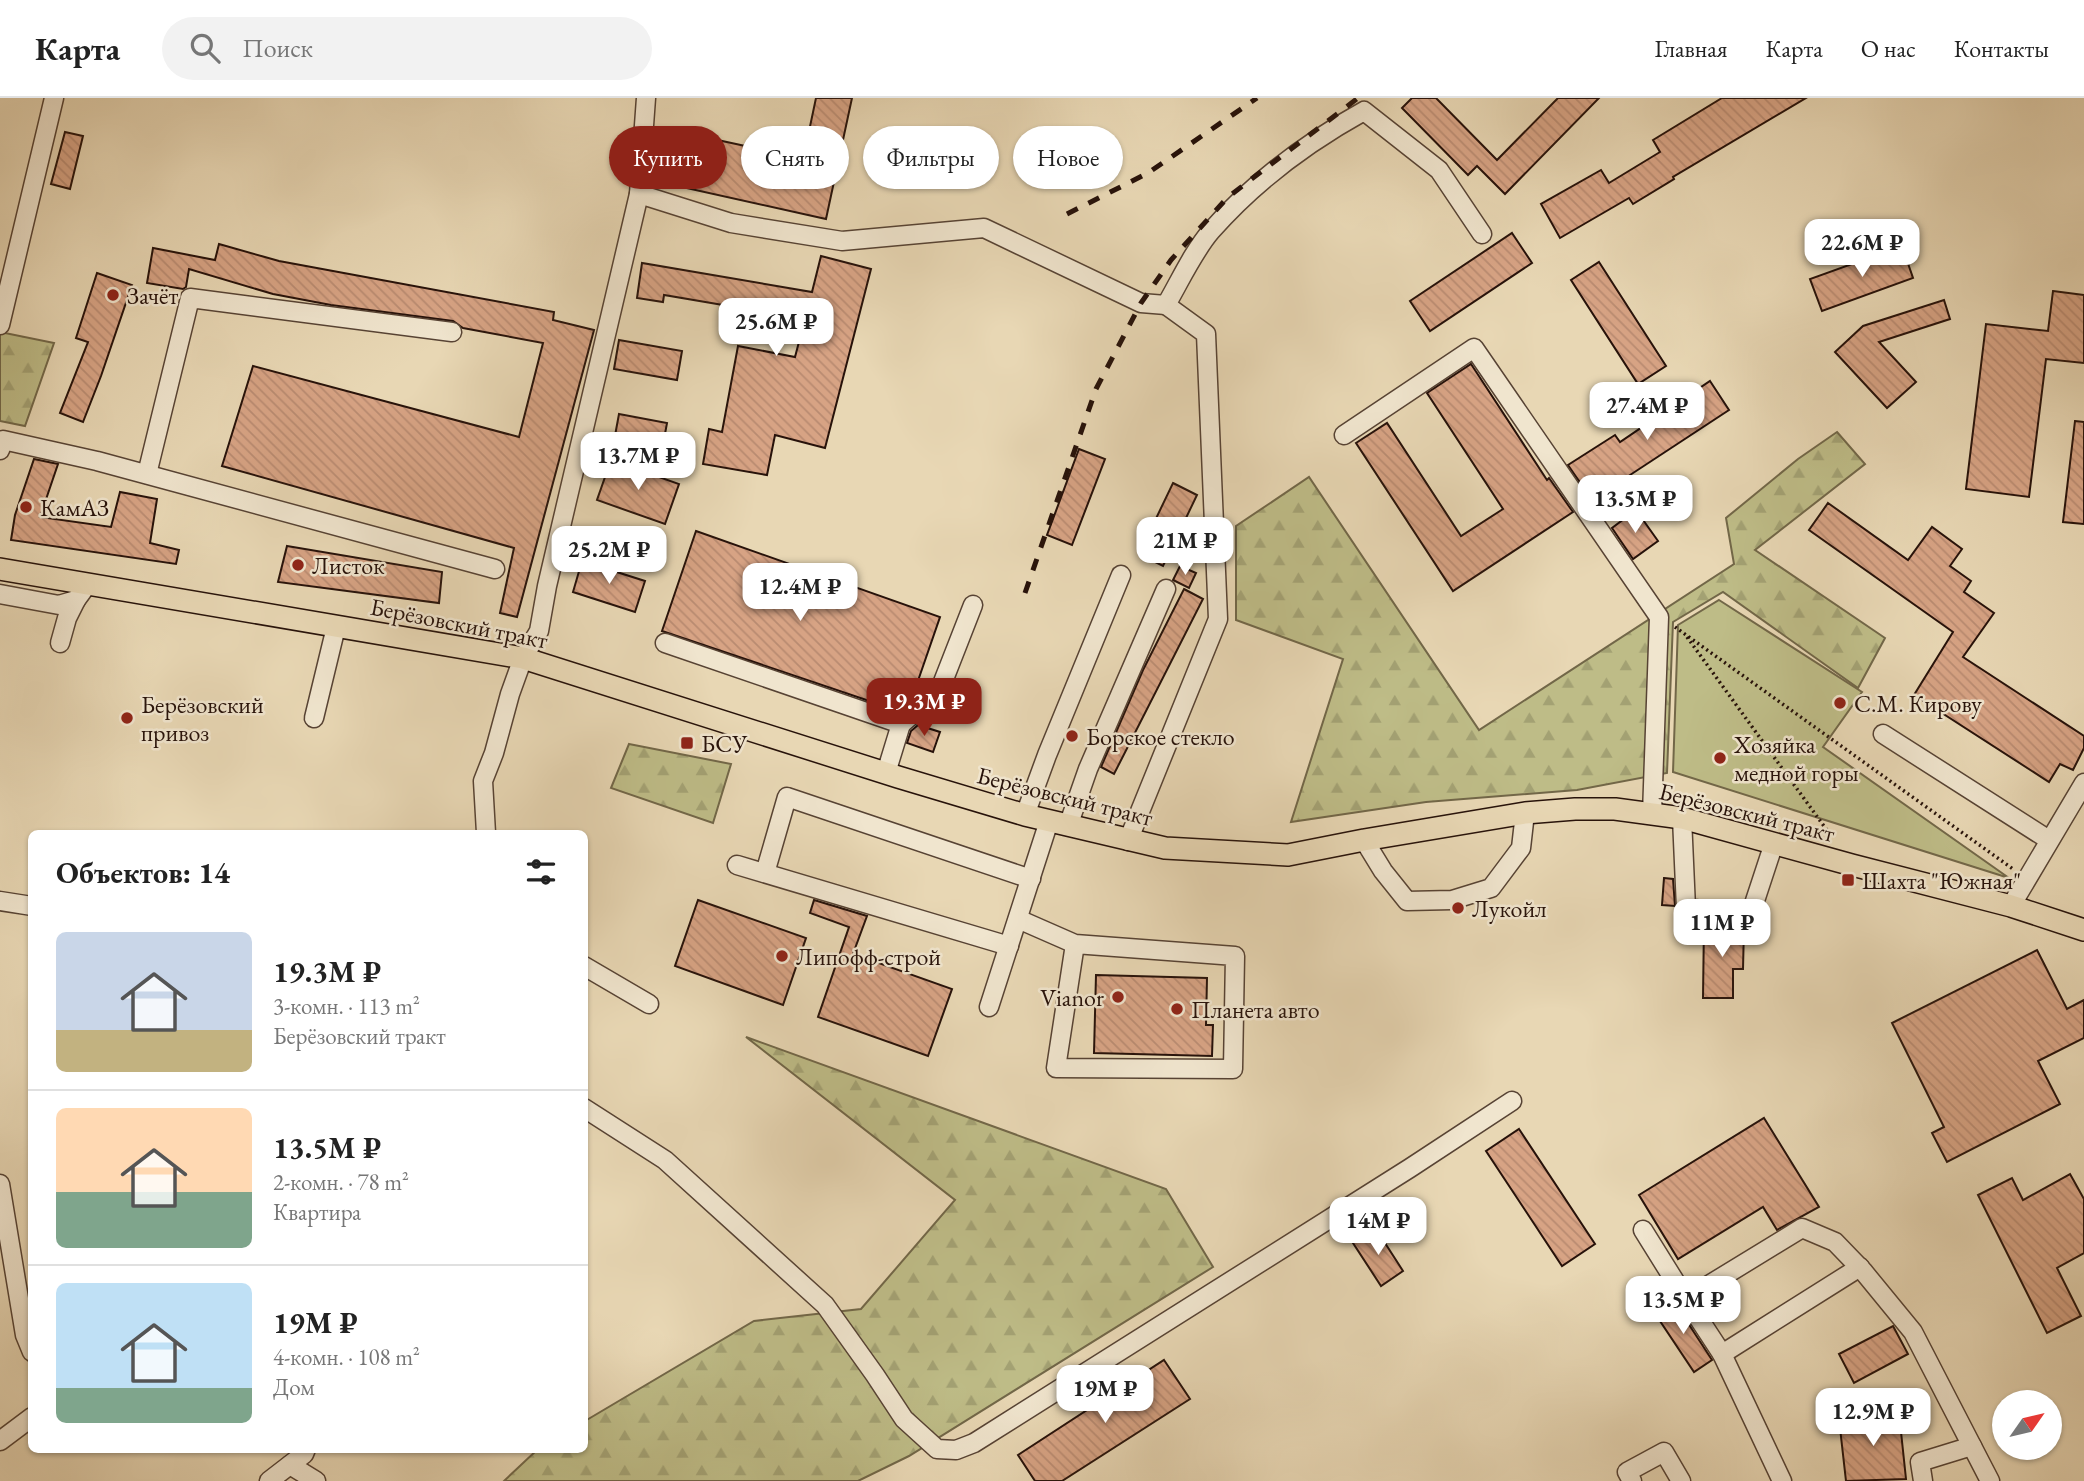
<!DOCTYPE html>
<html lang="ru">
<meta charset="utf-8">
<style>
:root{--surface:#fff;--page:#f2f2f2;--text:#222;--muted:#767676;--line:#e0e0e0;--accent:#8f2418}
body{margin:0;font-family:"EB Garamond",serif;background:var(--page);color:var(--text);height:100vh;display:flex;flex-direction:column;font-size:26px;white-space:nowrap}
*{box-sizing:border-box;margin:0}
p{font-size:23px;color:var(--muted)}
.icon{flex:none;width:38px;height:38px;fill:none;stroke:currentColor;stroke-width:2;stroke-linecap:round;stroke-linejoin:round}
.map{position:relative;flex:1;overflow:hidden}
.details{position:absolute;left:28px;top:732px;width:560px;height:623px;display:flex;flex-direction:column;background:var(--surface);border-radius:10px;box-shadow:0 2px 5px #0004}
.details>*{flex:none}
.banner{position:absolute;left:609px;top:28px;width:665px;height:63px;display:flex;gap:14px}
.needle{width:46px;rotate:56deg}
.tools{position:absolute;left:1992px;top:1292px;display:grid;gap:14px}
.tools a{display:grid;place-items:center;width:70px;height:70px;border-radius:50%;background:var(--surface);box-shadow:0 2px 5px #0004;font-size:35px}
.price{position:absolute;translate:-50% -60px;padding:0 16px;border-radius:14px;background:#fff;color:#222;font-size:23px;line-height:46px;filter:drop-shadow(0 2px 4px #0008)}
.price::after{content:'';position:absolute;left:50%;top:42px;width:21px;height:16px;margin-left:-10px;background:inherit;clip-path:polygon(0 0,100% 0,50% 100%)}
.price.current{background:var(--accent);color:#fff}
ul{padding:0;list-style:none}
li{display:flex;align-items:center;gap:21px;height:175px;padding:0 28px}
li+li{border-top:2px solid var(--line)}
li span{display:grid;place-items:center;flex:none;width:196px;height:140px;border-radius:10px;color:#555}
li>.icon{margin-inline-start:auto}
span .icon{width:84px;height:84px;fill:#fffc;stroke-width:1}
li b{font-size:30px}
h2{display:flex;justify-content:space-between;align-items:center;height:84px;padding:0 28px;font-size:30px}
.tag{padding:0 24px;border-radius:32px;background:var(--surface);box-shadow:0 2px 5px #0004;font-size:24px;line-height:63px}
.tag.current{background:var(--accent);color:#fff}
header{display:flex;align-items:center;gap:42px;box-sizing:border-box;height:98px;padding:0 35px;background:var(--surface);border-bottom:2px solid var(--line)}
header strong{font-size:33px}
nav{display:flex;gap:38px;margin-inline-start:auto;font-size:24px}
.search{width:490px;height:63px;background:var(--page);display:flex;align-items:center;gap:18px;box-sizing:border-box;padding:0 24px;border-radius:38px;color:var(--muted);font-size:26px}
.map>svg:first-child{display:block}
</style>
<header>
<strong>Карта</strong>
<div class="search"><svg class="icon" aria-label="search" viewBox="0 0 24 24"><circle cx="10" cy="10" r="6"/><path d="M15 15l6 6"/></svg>Поиск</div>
<nav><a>Главная</a><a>Карта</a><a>О нас</a><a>Контакты</a></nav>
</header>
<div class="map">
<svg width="2084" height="1383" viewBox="0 0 2084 1383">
<defs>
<pattern id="forest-firs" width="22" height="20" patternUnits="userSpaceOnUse" patternTransform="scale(1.75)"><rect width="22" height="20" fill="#bebc87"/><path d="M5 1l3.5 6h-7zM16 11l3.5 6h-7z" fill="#a3a173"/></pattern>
<pattern id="building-back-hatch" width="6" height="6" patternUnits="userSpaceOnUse" patternTransform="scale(1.75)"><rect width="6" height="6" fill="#d7a384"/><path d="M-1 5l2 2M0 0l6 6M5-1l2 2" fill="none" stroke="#b98b71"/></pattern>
</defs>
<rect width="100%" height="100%" fill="#e8d7b4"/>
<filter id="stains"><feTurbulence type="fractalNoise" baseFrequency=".00286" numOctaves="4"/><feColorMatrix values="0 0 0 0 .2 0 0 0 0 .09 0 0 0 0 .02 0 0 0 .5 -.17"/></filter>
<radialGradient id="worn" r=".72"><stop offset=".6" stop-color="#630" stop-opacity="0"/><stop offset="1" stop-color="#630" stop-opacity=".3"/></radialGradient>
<!-- green -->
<polygon fill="#bebc87" stroke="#726748" stroke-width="2" points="1719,502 1862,594 1823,649 2009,780 1673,674 1678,527"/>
<!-- forest -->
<g fill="url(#forest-firs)" stroke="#726748" stroke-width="2">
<polygon points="0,234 54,245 25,328 0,323"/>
<polygon points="1837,334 1865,366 1755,452 1885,540 1858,590 1723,494 1673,524 1667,675 1577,692 1426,704 1291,724 1343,561 1236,522 1236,428 1309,379 1479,632 1734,466 1726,420 1798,361"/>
<polygon points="629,646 731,666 713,725 611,690"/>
<polygon points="746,939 1166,1091 1213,1169 909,1358 858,1383 504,1383 538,1351 584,1351 585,1323 754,1223 861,1211 955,1102"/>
</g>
<!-- building -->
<g fill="url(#building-back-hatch)" stroke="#27120a" stroke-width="2">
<polygon points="816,0 852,0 826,121 673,87 685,35 764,52 761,67 800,76"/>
<polygon points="1412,0 1436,0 1497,62 1558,0 1599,0 1505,96 1477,68 1468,77 1402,10"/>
<polygon points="1722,0 1806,0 1673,79 1674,81 1633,106 1629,100 1560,140 1541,106 1601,72 1609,85 1660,54 1653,42"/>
<polygon points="65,34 83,38 70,91 51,86"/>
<polygon points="1512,135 1532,165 1430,233 1410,203"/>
<polygon points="219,146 279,163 554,214 553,222 594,232 517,519 500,515 514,450 222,368 253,268 519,339 543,245 463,230 453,223 331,207 273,196 189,171 186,189 183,191 147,185 153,150 215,162"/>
<polygon points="1902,148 1913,180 1822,213 1810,181"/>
<polygon points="821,158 871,171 825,350 775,337 767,377 703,366 709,331 722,334 738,248 795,259 805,221 664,197 663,204 637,200 642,165 812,194"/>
<polygon points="1599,164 1666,268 1638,286 1571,182"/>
<polygon points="97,175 132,187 101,278 83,324 60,315 88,244 76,240"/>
<polygon points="2053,193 2084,197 2084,265 2046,261 2029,399 1966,391 1986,226 2048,233"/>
<polygon points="1944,202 1950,221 1879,244 1916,284 1887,310 1835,254 1863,228"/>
<polygon points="619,242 682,253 677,282 614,271"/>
<polygon points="1471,266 1547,382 1549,380 1573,414 1453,493 1356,345 1387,325 1461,438 1503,411 1427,295"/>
<polygon points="1710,283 1729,312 1592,402 1568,367 1615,337 1620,344"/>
<polygon points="619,316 667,325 662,352 614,343"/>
<polygon points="2075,323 2084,324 2084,426 2063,424"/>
<polygon points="1079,351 1105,361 1072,447 1047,437"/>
<polygon points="34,361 58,366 40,419 111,429 120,394 157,401 150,445 179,452 176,466 11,442 15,417"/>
<polygon points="611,362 679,386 665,426 597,402"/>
<polygon points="1173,385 1197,397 1163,468 1139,456"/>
<polygon points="1828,405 1908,462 1932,429 1962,451 1950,468 1971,483 1964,494 1994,515 1963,559 2084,638 2084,650 2073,672 2060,666 2049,684 1914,597 1953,534 1809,432"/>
<polygon points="1636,412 1658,443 1633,461 1612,430"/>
<polygon points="696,433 940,519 911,603 899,613 662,533"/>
<polygon points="287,448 442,474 439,505 278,484"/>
<polygon points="582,463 645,483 635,514 573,494"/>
<polygon points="1180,468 1196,475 1189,490 1173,482"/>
<polygon points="1184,491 1203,501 1114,676 1101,669 1143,572"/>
<polygon points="918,627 940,634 933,654 907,645 911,633"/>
<polygon points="1664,780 1673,781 1675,808 1662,807"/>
<polygon points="698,802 806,840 783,907 675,868"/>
<polygon points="814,802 867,818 853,856 952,891 928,958 818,919 849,829 810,815"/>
<polygon points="1704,824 1744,829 1743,871 1733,871 1733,900 1703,900"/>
<polygon points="2037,852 2067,911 2084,902 2084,940 2038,963 2060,1006 1947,1064 1932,1035 1944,1029 1892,925"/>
<polygon points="1096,877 1207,880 1206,927 1213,927 1212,958 1094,955"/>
<polygon points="1764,1020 1819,1109 1777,1132 1763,1109 1678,1161 1639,1097"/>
<polygon points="1519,1031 1595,1146 1562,1168 1486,1053"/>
<polygon points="2070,1076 2084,1101 2084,1155 2057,1170 2081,1218 2047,1235 1978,1097 2012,1080 2023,1102"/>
<polygon points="1376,1131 1403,1173 1381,1188 1353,1145"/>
<polygon points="1673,1202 1712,1262 1694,1274 1654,1214"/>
<polygon points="1893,1228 1908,1256 1854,1285 1839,1256"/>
<polygon points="1164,1262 1190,1301 1062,1383 1035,1383 1018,1357"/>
<polygon points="1899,1315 1906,1381 1846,1383 1839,1321"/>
</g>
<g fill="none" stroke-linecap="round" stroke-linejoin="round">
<!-- minor casing -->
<g stroke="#574334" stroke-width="21">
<g id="minor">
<polyline points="639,96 646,0"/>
<polyline points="0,227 54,0"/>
<polyline points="1344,337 1474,250 1659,519 1652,716"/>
<polyline points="0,352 3,342 97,363 495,471"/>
<polyline points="147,376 190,200 452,234"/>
<polyline points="0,496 59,507 76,502 87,487"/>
<polyline points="60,545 67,520 76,502"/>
<polyline points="665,545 901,626 886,675"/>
<polyline points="314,620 336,529"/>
<polyline points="901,626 939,594 973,507"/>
<polyline points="1883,636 2049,742"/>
<polyline points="1025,717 1047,657 1121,477"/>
<polyline points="1682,720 1686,810 1750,818 1774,745"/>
<polyline points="1068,728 1088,671 1166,491"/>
<polyline points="486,735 483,683 494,655 510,596 523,560 539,533 547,488 639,96 731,125 842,143 984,130 1141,205 1166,207"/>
<polyline points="1364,742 1383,773 1407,803 1452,802 1491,790 1521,750 1525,715"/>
<path d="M1128 743 1218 521 1206 236 1166 207C1180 183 1193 154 1211 133 1254 84 1308 44 1364 13L1439 72 1482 136"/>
<polyline points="737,767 1009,848"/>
<polyline points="765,775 787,699 1031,781"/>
<polyline points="0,803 32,808"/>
<polyline points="2011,808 2084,685"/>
<polyline points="1018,821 1075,846 1235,858 1233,971 1056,970 1075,846"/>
<polyline points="584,868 649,906"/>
<polyline points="989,909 1049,723"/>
<polyline points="584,1010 665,1062 825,1207 875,1277 904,1321 937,1351 956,1352 974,1345 1410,1070 1512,1003"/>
<polyline points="0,1086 25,1237 32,1254"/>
<polyline points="1643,1132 1686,1201 1802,1130 1835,1144 1863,1173 1913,1234 1990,1383"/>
<polyline points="1686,1201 1722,1256 1860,1169"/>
<polyline points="1722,1256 1782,1383"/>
<polyline points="0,1343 32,1319"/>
<polyline points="290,1367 316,1383"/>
<polyline points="269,1383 304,1356 306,1351"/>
<polyline points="1632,1383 1627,1374 1664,1354 1681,1383"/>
<polyline points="1923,1383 1920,1364 1972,1348"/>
</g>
</g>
<!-- major casing -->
<g stroke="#27120a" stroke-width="24">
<polyline id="major" points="0,471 523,560 898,679 1025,717 1165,750 1288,757 1364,742 1525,715 1575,711 1615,711 1682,720 1852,767 2011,808 2084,832"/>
</g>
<!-- path -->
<g stroke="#27120a" stroke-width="3.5" stroke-dasharray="2 3.5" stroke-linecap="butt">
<polyline points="1675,529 2013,771"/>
<polyline points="1687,539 1829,735"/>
</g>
<!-- minor -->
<use href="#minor" stroke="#f0e5ce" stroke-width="18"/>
<!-- major -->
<use href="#major" stroke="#e8d7b4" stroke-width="21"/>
<!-- rail -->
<g stroke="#27120a" stroke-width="5" stroke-dasharray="12 12" stroke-linecap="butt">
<polyline points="1067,116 1148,75 1257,0"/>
<polyline points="1025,495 1096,291 1141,205 1171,162 1228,99 1358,0"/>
</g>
</g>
<!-- markers -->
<g fill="#8f2418" stroke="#f0e5ce" stroke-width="2.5">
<circle cx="113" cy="197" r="7"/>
<circle cx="26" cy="409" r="7"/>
<circle cx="298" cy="467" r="7"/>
<circle cx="1840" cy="605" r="7"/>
<circle cx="127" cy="620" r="7"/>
<circle cx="1072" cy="638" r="7"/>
<rect x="680" y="638" width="14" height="14" rx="3.5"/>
<circle cx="1720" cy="660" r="7"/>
<rect x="1841" y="775" width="14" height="14" rx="3.5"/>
<circle cx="1458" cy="810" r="7"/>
<circle cx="782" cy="858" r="7"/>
<circle cx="1118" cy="899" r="7"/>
<circle cx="1177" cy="911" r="7"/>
</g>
<g text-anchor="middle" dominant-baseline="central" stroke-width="5" stroke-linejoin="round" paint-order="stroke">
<!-- poi labels -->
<g font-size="24" fill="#27120a" stroke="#f0e5ce" text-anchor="start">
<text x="127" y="197">Зачёт</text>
<text x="40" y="409">КамАЗ</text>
<text x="312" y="467">Листок</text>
<text x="1854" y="605">С.М. Кирову</text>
<text x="141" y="606">Берёзовский<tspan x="141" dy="28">привоз</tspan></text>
<text x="1086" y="638">Борское стекло</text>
<text x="701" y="645">БСУ</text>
<text x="1734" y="646">Хозяйка<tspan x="1734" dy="28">медной горы</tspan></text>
<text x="1862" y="782">Шахта "Южная"</text>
<text x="1472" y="810">Лукойл</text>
<text x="796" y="858">Липофф-строй</text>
<text x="1104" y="899" text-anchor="end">Vianor</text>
<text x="1191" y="911">Планета авто</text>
</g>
<!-- street labels -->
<g font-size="24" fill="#27120a" stroke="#f0e5ce">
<text transform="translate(459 525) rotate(11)">Берёзовский тракт</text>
<text transform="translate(1065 698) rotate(14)">Берёзовский тракт</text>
<text transform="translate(1747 714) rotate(14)">Берёзовский тракт</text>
</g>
</g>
<rect width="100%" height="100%" filter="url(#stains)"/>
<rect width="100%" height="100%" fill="url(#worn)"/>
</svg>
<div class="tools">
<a><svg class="needle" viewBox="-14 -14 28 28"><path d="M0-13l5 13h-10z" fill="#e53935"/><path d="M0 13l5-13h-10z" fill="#767676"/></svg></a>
</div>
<b class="price" style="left:1862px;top:181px">22.6M ₽</b>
<b class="price" style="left:776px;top:260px">25.6M ₽</b>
<b class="price" style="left:1647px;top:344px">27.4M ₽</b>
<b class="price" style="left:638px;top:394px">13.7M ₽</b>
<b class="price" style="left:1635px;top:437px">13.5M ₽</b>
<b class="price" style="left:1185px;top:479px">21M ₽</b>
<b class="price" style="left:609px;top:488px">25.2M ₽</b>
<b class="price" style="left:800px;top:525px">12.4M ₽</b>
<b class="price current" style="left:924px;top:640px">19.3M ₽</b>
<b class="price" style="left:1722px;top:861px">11M ₽</b>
<b class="price" style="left:1378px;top:1159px">14M ₽</b>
<b class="price" style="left:1683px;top:1238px">13.5M ₽</b>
<b class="price" style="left:1105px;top:1327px">19M ₽</b>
<b class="price" style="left:1873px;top:1350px">12.9M ₽</b>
<div class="banner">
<a class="tag current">Купить</a>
<a class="tag">Снять</a>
<a class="tag">Фильтры</a>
<a class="tag">Новое</a>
</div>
<section class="details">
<h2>Объектов: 14<svg class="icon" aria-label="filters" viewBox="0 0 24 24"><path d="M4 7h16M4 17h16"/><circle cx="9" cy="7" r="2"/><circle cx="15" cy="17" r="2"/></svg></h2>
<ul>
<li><span style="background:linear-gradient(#c9d6e8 70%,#c2b280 0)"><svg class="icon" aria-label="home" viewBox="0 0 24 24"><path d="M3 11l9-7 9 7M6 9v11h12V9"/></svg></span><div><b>19.3M ₽</b><p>3-комн. · 113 m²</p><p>Берёзовский тракт</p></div></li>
<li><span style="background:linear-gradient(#ffd9b3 60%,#7fa58c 0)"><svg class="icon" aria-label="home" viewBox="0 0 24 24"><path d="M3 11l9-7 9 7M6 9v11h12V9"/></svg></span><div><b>13.5M ₽</b><p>2-комн. · 78 m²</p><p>Квартира</p></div></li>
<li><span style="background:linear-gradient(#bfe0f5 75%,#7fa58c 0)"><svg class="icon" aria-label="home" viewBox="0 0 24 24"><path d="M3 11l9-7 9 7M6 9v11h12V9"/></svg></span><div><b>19M ₽</b><p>4-комн. · 108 m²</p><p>Дом</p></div></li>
</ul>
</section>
</div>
